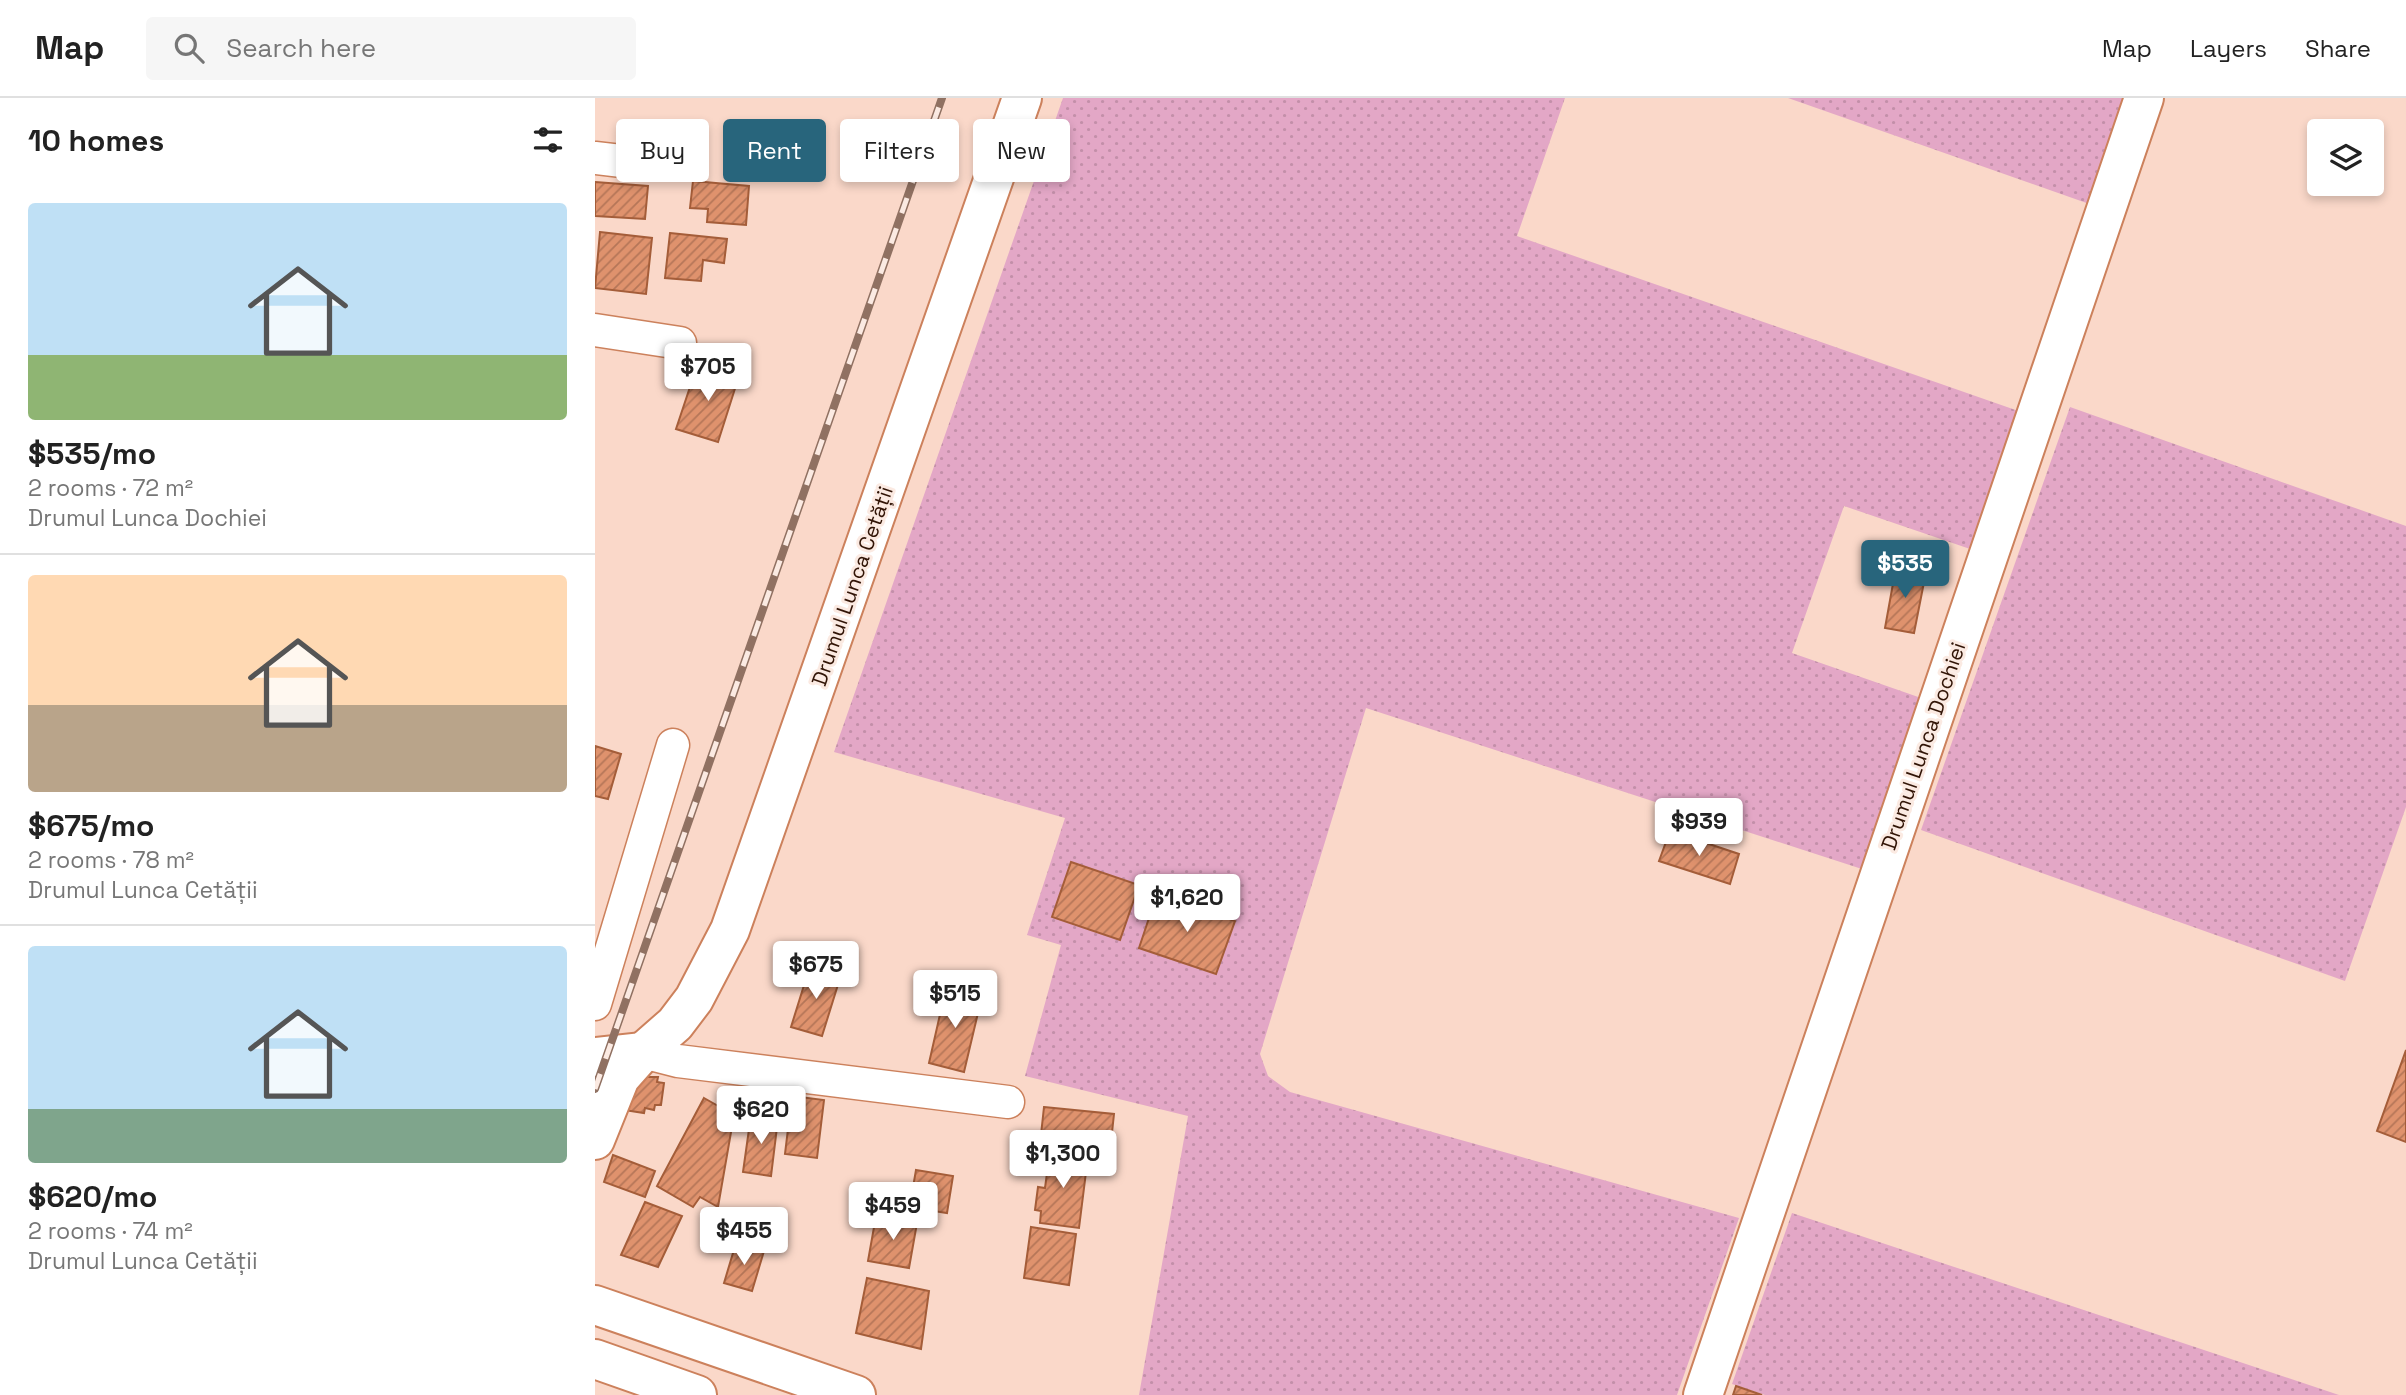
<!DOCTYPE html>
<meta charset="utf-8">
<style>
:root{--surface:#fff;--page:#f6f6f6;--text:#222;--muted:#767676;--line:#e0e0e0;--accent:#28657c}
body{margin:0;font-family:"Space Grotesk",sans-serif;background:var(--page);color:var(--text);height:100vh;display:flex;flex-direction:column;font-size:26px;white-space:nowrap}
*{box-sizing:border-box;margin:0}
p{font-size:23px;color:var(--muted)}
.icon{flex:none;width:38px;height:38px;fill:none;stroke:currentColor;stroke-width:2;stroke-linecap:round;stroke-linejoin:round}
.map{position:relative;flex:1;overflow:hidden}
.drawer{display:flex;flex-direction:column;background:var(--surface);width:595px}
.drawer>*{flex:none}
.banner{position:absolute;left:21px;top:21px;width:665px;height:63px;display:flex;gap:14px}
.controls{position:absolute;left:1712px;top:21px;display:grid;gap:14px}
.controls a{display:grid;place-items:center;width:77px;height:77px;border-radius:7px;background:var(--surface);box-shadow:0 4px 10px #0003;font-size:35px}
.price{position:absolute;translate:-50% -60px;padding:0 16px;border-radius:7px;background:#fff;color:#222;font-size:23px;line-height:46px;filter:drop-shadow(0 2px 4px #0008)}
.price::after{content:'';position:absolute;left:50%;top:42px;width:21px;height:16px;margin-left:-10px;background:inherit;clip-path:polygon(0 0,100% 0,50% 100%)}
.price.on{background:var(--accent);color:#fff}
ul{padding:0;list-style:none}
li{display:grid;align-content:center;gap:14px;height:371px;padding:0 28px}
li+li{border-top:2px solid var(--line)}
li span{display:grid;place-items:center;height:217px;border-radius:7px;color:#555}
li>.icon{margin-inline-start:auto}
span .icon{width:126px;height:126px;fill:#fffc;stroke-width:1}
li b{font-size:30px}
h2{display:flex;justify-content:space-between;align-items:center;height:84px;padding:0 28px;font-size:30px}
.pill{padding:0 24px;border-radius:7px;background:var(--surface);box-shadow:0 4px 10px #0003;font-size:24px;line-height:63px}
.pill.on{background:var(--accent);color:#fff}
header{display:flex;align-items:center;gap:42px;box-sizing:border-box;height:98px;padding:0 35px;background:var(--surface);border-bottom:2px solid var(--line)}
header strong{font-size:33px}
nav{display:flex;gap:38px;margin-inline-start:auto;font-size:24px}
.search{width:490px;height:63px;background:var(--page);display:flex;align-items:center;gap:18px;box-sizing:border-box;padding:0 24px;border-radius:7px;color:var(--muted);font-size:26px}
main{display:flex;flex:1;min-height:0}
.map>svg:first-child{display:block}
</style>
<header>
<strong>Map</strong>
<div class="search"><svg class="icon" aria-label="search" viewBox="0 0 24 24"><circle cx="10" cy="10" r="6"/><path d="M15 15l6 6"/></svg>Search here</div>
<nav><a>Map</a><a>Layers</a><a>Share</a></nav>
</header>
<main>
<section class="drawer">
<h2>10 homes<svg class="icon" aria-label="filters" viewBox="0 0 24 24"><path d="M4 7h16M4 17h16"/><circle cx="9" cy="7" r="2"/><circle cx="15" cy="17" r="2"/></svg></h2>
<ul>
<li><span style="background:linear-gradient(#bfe0f5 70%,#8fb573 0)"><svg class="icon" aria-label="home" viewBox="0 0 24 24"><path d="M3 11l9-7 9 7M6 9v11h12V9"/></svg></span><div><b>$535/mo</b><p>2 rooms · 72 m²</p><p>Drumul Lunca Dochiei</p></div></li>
<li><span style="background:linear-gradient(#ffd9b3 60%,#b9a48a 0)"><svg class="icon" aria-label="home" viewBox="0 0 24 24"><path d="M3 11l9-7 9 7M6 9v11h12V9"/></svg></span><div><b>$675/mo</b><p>2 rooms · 78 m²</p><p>Drumul Lunca Cetății</p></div></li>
<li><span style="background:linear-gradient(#bfe0f5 75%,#7fa58c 0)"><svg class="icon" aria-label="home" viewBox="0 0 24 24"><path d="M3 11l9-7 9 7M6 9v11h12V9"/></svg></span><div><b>$620/mo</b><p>2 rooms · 74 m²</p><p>Drumul Lunca Cetății</p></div></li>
</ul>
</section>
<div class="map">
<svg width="1811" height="1297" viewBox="0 0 1811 1297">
<defs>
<pattern id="grass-dots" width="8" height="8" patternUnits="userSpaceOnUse" patternTransform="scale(1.75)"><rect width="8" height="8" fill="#e3a7c6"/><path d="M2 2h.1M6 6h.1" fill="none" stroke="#c38fa9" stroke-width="1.8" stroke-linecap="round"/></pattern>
<pattern id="building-hatch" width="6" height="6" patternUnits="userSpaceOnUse" patternTransform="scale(1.75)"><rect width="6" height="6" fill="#df926d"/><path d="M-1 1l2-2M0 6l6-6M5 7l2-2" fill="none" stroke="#b57658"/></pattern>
</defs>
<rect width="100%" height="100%" fill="#fad8c9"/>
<!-- grass -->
<g fill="url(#grass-dots)">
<polygon points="468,0 970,0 922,138 1432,316 1381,453 1249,408 1197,555 1329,601 1270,772 771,610 665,956 673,978 695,994 1144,1120 1082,1297 544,1297 593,1018 430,978 466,847 432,837 470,720 239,654"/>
<polygon points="1193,0 1536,0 1500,108"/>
<polygon points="1475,309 1811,428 1811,709 1750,883 1326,732"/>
<polygon points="1197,1115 1744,1297 1170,1297 1137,1286"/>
</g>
<!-- building -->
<g fill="url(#building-hatch)" stroke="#a45d39" stroke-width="2">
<polygon points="98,83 154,88 151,127 112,124 113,111 95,110"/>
<polygon points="0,84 53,88 50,121 0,118"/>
<polygon points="5,134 57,140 51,196 0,190"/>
<polygon points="75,135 132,141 129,165 108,162 106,183 70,180"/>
<polygon points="103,265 144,278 123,344 81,331"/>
<polygon points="1301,469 1331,474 1319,535 1290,530"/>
<polygon points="0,648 26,656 13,701 0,698"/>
<polygon points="1075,733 1144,756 1135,786 1064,763"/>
<polygon points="476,764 544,787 525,842 457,819"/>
<polygon points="562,796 640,823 621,876 544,850"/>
<polygon points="215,868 246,877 227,938 196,929"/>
<polygon points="351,890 387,898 369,974 334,965"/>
<polygon points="1811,952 1811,1044 1782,1033"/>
<polygon points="36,979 63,979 62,984 69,985 66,1007 60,1007 59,1012 50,1010 49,1015 29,1012"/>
<polygon points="197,998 229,1002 222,1060 190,1056"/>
<polygon points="109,1000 139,1017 123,1109 105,1099 98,1109 62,1088"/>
<polygon points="449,1009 519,1016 515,1053 445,1046"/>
<polygon points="156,1017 183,1021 176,1078 148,1074"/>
<polygon points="455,1053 493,1058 484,1130 445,1125 446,1113 440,1112 443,1089 450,1090"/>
<polygon points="18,1057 60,1073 50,1099 9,1084"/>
<polygon points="321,1072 358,1078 352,1115 326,1111 328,1096 317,1095"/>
<polygon points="50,1104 87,1118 63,1169 26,1157"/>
<polygon points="281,1118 322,1125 314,1170 273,1163"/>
<polygon points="436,1129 481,1136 474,1187 429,1180"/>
<polygon points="141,1145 169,1153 157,1193 129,1185"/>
<polygon points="272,1180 334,1193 326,1251 261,1235"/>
<polygon points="1141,1288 1167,1297 1138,1297"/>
</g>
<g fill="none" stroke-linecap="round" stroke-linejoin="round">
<!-- minor casing -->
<g stroke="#cc815c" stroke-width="35">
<g id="minor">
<polyline points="0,60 52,66"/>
<polyline points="0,232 85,245"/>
<polyline points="0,906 78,647"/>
<polyline points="48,954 83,963 413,1004"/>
</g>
</g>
<!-- tertiary casing -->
<g stroke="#cc815c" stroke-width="42">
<g id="tertiary">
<polyline points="0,959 48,954"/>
<polyline points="0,1042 25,980 48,954 80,926 99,901 135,832 427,0"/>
<polyline points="1108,1297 1549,0"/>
</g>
</g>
<!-- secondary casing -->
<g stroke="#cc815c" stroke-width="42">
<g id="secondary">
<polyline points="0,1207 261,1297"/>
<polyline points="0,1261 102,1297"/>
</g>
</g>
<!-- minor -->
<use href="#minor" stroke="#fff" stroke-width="32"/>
<!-- tertiary -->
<use href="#tertiary" stroke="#fff" stroke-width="38"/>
<!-- secondary -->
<use href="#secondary" stroke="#fff" stroke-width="38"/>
<!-- rail casing -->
<g stroke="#907162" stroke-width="8">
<polyline id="rail" points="0,991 347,0"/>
</g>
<!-- rail -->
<use href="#rail" stroke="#fbeae2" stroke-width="5" stroke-dasharray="16" stroke-linecap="butt"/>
</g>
<g text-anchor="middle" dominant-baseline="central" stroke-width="6" stroke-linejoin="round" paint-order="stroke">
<!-- street labels -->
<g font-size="21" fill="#311406" stroke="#fbeae2">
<text transform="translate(257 488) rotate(-71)">Drumul Lunca Cetății</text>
<text transform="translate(1328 648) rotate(-71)">Drumul Lunca Dochiei</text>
</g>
</g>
</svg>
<div class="controls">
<a><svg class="icon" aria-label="layers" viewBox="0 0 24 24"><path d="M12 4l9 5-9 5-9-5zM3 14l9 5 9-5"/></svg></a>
</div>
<b class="price" style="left:113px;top:305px">$705</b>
<b class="price on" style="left:1310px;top:502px">$535</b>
<b class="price" style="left:1104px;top:760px">$939</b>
<b class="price" style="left:592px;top:836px">$1,620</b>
<b class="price" style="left:221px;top:903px">$675</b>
<b class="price" style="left:360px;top:932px">$515</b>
<b class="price" style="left:166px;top:1048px">$620</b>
<b class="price" style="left:468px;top:1092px">$1,300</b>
<b class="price" style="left:298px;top:1144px">$459</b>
<b class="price" style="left:149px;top:1169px">$455</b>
<div class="banner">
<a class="pill">Buy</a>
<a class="pill on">Rent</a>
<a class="pill">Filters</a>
<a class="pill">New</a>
</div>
</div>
</main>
